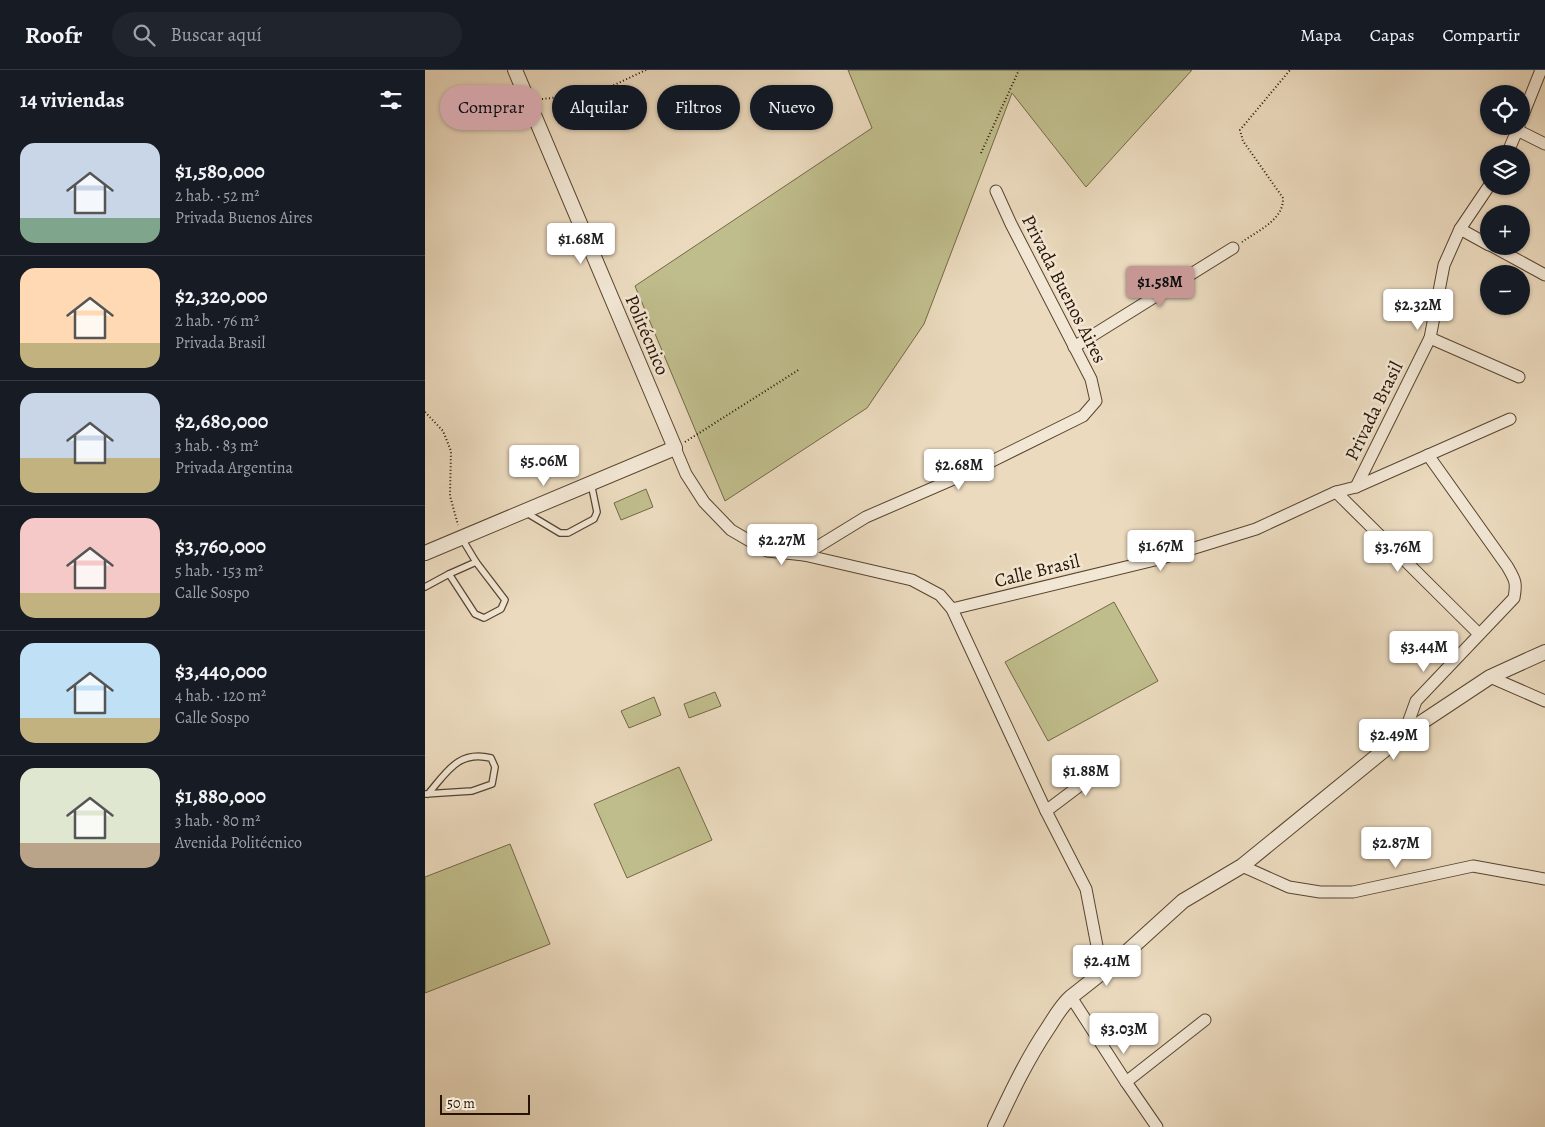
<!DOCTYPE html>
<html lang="es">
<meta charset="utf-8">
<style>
:root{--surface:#171b24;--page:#20242c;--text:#f1f3f6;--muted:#9ea1a6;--line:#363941;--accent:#c59692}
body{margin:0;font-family:Alegreya,serif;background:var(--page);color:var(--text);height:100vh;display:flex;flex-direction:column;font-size:19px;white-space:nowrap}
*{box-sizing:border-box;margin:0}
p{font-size:16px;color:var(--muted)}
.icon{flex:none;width:28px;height:28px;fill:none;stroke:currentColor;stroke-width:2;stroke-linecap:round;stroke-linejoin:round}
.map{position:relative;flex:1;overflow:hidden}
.panel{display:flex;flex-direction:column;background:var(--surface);width:425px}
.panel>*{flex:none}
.banner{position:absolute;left:15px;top:15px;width:475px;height:45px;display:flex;gap:10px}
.tools{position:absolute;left:1055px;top:15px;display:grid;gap:10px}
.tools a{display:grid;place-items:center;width:50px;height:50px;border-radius:50%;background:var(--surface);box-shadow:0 1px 4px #0004;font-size:25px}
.scale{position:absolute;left:15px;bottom:12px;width:90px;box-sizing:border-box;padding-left:5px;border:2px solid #271301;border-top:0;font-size:14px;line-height:18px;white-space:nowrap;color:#271301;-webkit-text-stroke:4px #f2e7d5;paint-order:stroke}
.price{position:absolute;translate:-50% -42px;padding:0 11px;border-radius:5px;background:#fff;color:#222;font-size:16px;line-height:32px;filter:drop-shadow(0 1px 2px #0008)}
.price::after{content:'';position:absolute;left:50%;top:30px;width:15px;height:11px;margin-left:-8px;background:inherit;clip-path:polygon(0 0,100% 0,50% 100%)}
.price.selected{background:var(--accent);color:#111}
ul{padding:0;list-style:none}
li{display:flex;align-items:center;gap:15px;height:125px;padding:0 20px}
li+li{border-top:1px solid var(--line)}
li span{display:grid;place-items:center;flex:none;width:140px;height:100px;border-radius:15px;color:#555}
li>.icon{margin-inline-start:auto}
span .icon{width:60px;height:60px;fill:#fffc;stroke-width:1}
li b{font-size:21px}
h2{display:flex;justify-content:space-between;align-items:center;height:60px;padding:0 20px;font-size:21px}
.pill{padding:0 18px;border-radius:22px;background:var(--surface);box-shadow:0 1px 4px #0004;font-size:18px;line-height:45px}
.pill.selected{background:var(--accent);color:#111}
header{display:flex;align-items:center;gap:30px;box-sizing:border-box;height:70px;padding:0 25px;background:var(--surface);border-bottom:1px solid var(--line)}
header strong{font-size:24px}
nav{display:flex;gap:28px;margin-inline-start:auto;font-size:18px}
.search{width:350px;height:45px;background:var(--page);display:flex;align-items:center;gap:12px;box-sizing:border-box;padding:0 18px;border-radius:28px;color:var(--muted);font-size:19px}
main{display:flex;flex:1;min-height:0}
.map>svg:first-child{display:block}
</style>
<header>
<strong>Roofr</strong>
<div class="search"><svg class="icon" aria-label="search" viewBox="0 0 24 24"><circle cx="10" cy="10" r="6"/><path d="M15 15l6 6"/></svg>Buscar aquí</div>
<nav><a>Mapa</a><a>Capas</a><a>Compartir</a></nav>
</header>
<main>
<section class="panel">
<h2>14 viviendas<svg class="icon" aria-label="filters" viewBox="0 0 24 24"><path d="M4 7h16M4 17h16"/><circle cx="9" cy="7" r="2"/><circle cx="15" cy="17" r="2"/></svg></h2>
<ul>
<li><span style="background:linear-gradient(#c9d6e8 75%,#7fa58c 0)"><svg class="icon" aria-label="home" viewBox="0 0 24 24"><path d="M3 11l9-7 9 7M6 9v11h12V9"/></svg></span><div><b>$1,580,000</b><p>2 hab. · 52 m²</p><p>Privada Buenos Aires</p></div></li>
<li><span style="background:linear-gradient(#ffd9b3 75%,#c2b280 0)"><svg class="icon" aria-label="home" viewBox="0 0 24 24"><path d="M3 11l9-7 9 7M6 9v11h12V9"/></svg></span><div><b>$2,320,000</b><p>2 hab. · 76 m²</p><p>Privada Brasil</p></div></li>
<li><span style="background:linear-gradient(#c9d6e8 65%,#c2b280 0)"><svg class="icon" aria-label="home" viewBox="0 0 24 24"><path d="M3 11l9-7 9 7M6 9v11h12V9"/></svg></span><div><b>$2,680,000</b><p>3 hab. · 83 m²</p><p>Privada Argentina</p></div></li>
<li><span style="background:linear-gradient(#f6c9c9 75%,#c2b280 0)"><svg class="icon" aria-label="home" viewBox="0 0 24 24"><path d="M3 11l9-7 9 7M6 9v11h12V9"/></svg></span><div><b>$3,760,000</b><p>5 hab. · 153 m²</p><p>Calle Sospo</p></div></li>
<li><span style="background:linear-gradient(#bfe0f5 75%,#c2b280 0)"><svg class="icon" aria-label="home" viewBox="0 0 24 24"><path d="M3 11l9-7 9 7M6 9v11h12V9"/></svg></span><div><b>$3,440,000</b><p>4 hab. · 120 m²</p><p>Calle Sospo</p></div></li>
<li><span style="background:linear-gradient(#dfe7d0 75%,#b9a48a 0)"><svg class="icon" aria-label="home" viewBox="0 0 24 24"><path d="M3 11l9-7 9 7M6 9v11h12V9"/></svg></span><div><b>$1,880,000</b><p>3 hab. · 80 m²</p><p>Avenida Politécnico</p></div></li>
</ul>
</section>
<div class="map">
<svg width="1120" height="1057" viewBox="0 0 1120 1057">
<rect width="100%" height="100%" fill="#ebdabe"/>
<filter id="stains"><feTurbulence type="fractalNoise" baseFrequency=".004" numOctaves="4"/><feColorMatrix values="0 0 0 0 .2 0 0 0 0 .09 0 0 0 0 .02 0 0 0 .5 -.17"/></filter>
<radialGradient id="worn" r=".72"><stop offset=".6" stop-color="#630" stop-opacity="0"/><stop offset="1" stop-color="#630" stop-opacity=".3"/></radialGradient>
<!-- green -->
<g fill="#c0bd8c" stroke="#746846">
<polygon points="423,0 767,0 661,117 587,23 499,254 442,338 300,431 210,216 447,58"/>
<polygon points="221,419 228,437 196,450 189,433"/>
<polygon points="689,532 733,611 623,671 580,592"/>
<polygon points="290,622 296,636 264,648 259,634"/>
<polygon points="229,627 236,645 204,658 196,641"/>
<polygon points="254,697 287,770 202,808 169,734"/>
<polygon points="85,774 125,874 0,923 0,807"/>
</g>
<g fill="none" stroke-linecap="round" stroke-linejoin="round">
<!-- service casing -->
<g stroke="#584530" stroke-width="8">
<g id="service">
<polyline points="100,442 135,463 143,463 169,449 172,442 166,413"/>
<polyline points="24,504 50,544 59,548 76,539 80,530 51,492"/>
<polyline points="0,517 24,504 51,492 36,467"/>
<path d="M0 724 47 721 67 714 70 697 66 688C33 680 22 702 3 724"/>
</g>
</g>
<!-- minor casing -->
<g stroke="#584530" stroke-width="13">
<g id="minor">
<polyline points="1096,50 1116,0"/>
<polyline points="1092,60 1120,74"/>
<polyline points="1082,84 1094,56"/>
<polyline points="1035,159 1064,175"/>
<polyline points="1067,176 1120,205"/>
<polyline points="1005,268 1094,307"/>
<polyline points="649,277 808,178"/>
<polyline points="250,378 261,404 279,432 306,460 342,481 379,485 487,510 515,525 527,539 621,741 661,819 672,876 669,909"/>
<polyline points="931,417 1005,268 1019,195 1035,159 1064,116"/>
<polyline points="911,422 1054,564"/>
<polyline points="379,485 441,447 547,401 658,346 671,331 666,309 586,154 571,121"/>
<polyline points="527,539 734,489 831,459 911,422 931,417 1085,349"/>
<polyline points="1065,607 1120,631"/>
<path d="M979 664 991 631 1089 528C1092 512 1090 510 1082 496L1003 385"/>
<polyline points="621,741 686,692"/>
<polyline points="817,796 864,817 895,822 928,822 1048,796 1120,809"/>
<polyline points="646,927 701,1012 732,1057"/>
<polyline points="701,1012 780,950"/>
</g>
</g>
<!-- tertiary casing -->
<g stroke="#584530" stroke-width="16">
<g id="tertiary">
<polyline points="0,483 250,378 90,0"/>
<path d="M570 1057C586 1023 602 989 623 958 630 947 636 936 646 927L693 890 758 831 817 796 979 664 1065 607 1120 582"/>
</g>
</g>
<!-- path -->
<g stroke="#271301" stroke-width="2" stroke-dasharray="1 2.5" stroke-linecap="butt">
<polyline points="117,29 172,23 221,0"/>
<polyline points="556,83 594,0"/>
<path d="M817 172C832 161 859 150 858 128L818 71 815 60 865 0"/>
<polyline points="0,342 18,361 26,381 25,426 33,455"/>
<polyline points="260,372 375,299"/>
</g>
<!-- service -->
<use href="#service" stroke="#f2e7d5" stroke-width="5.5"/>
<!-- minor -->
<use href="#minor" stroke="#f2e7d5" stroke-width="11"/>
<!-- tertiary -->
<use href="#tertiary" stroke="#f2e7d5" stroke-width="14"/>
</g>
<g text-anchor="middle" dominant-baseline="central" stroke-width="5" stroke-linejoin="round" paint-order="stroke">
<!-- street labels -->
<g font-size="19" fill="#271301" stroke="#f2e7d5">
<text transform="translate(639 219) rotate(63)">Privada Buenos Aires</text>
<text transform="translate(222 265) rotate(67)">Politécnico</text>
<text transform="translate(949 341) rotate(-64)">Privada Brasil</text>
<text transform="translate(612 501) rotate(-14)">Calle Brasil</text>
</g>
</g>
<rect width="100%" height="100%" filter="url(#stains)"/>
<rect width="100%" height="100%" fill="url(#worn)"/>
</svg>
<div class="tools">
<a><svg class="icon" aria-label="locate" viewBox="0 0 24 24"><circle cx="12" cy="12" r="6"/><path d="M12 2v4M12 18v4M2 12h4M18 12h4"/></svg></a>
<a><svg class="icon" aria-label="layers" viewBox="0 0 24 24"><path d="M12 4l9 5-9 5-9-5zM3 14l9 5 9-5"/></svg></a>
<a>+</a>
<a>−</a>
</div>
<div class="scale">50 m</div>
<b class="price" style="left:156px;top:195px">$1.68M</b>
<b class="price selected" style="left:735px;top:238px">$1.58M</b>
<b class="price" style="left:993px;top:261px">$2.32M</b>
<b class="price" style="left:119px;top:417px">$5.06M</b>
<b class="price" style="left:534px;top:421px">$2.68M</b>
<b class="price" style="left:357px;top:496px">$2.27M</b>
<b class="price" style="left:736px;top:502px">$1.67M</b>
<b class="price" style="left:973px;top:503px">$3.76M</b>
<b class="price" style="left:999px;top:603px">$3.44M</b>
<b class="price" style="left:969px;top:691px">$2.49M</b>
<b class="price" style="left:661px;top:727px">$1.88M</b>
<b class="price" style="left:971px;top:799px">$2.87M</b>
<b class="price" style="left:682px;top:917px">$2.41M</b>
<b class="price" style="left:699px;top:985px">$3.03M</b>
<div class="banner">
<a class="pill selected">Comprar</a>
<a class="pill">Alquilar</a>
<a class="pill">Filtros</a>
<a class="pill">Nuevo</a>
</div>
</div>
</main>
